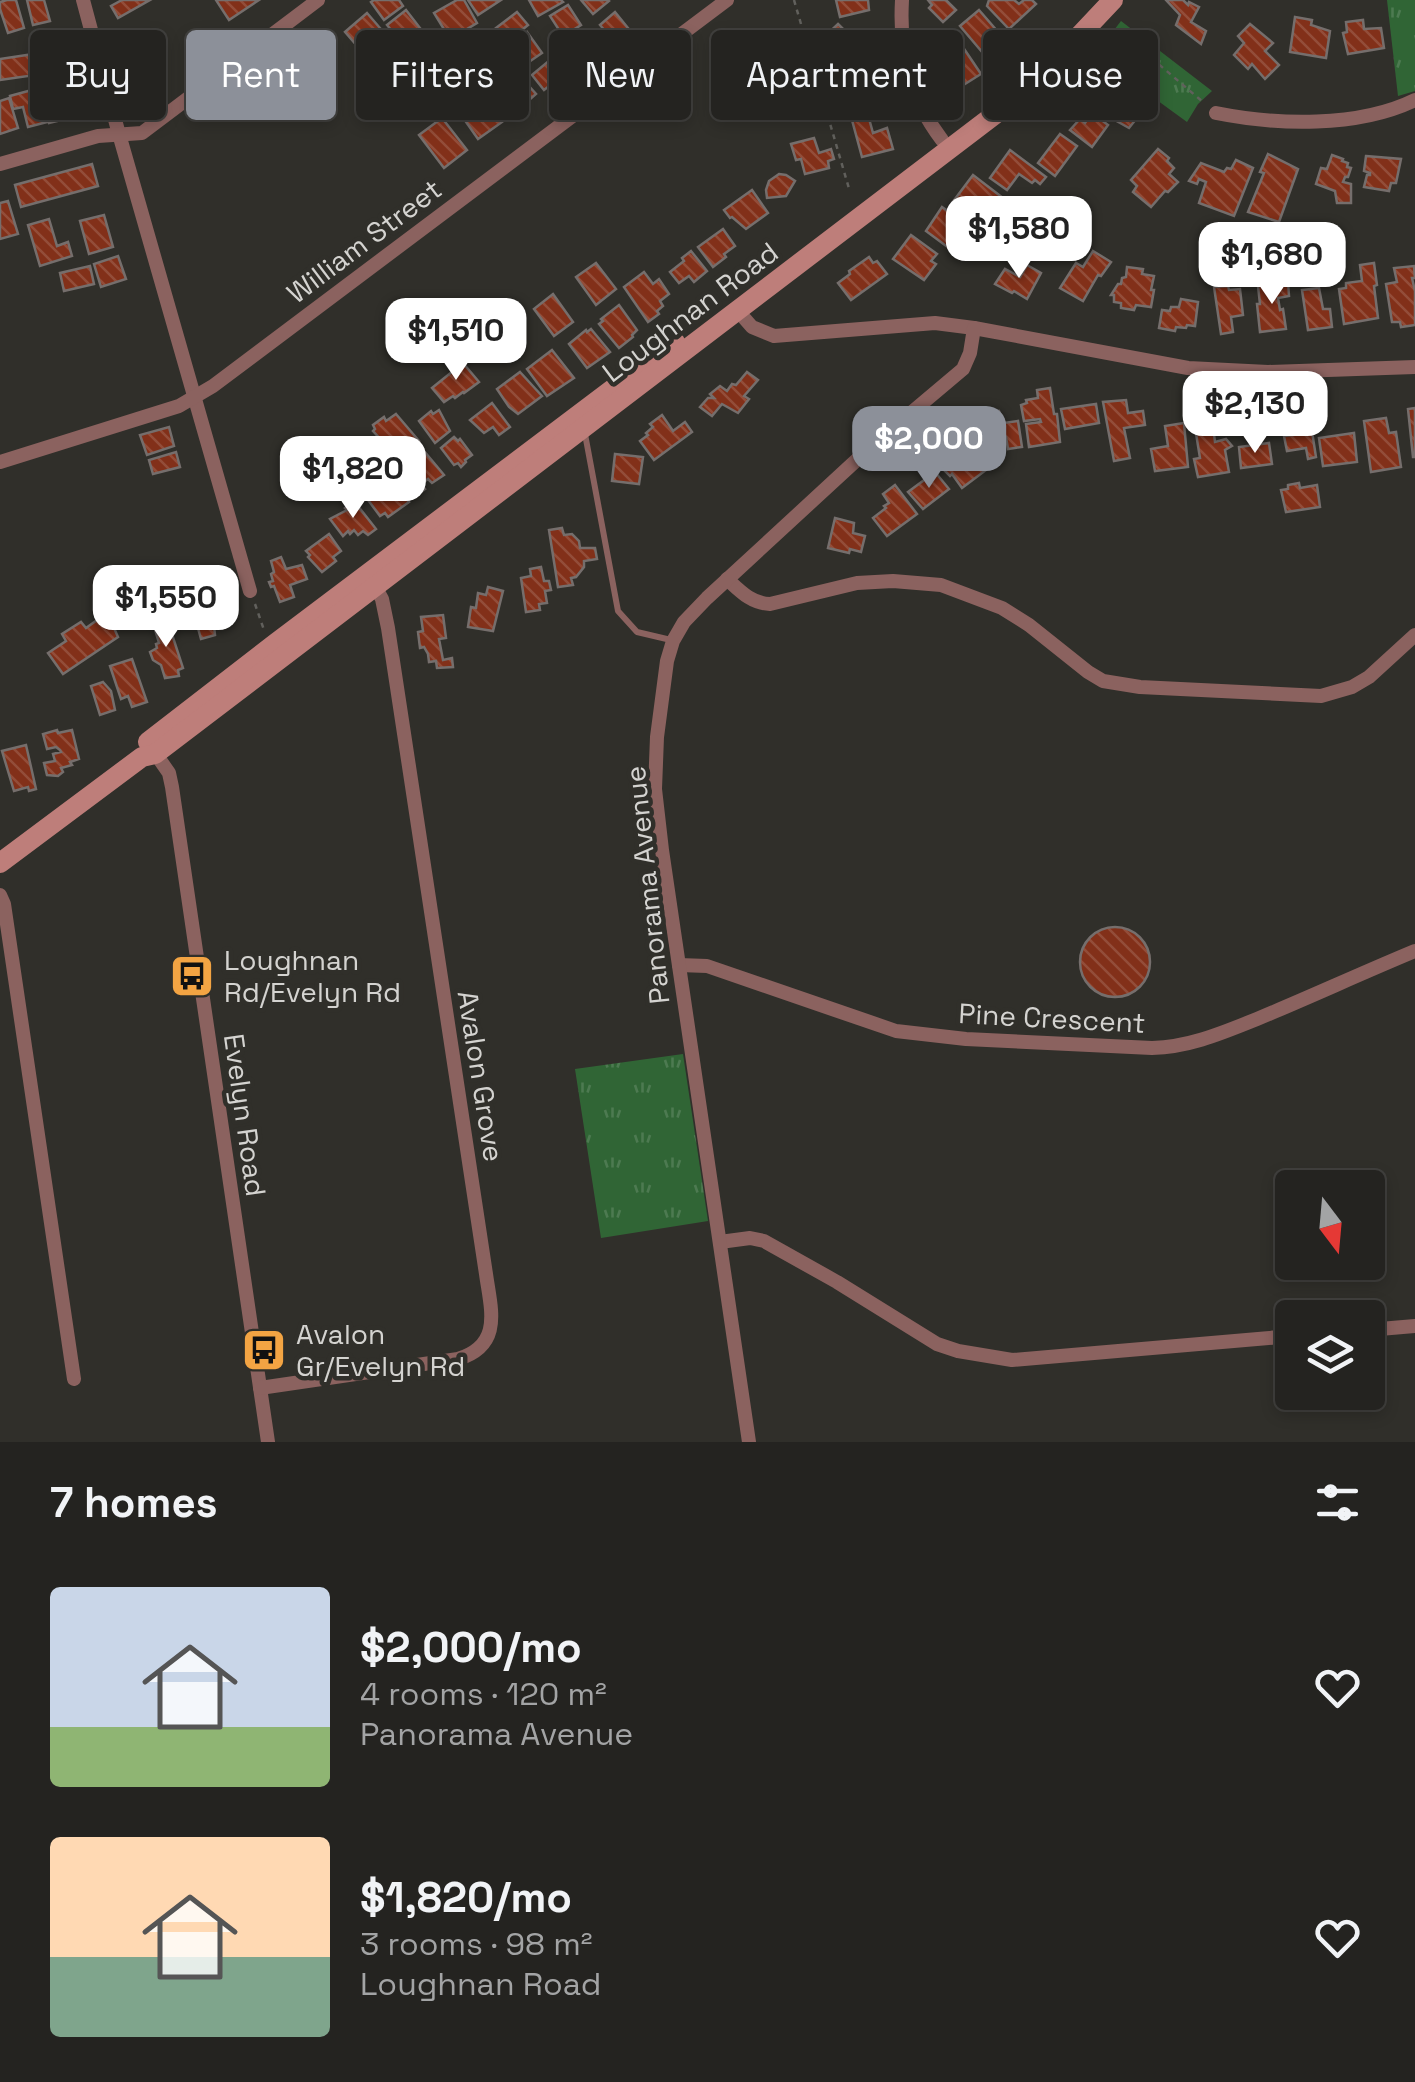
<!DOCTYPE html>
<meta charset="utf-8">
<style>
:root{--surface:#242320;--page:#302f2d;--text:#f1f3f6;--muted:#a3a4a5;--line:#41403e;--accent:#8c9099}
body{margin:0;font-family:"Space Grotesk",sans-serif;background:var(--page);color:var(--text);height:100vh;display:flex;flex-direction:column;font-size:38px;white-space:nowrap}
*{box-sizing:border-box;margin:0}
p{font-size:32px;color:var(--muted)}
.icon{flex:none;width:55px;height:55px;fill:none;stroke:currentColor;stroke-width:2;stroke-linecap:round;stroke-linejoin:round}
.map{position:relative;height:1442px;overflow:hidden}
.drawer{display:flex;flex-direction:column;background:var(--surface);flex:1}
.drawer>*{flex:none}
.guide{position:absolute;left:30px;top:30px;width:1355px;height:90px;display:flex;gap:20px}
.needle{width:65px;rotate:164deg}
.tools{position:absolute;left:1275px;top:1170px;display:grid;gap:20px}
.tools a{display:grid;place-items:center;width:110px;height:110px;border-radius:10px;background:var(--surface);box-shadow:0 5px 15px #0003,0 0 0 2px var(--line);font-size:50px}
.price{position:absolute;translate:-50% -85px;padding:0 22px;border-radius:20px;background:#fff;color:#222;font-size:32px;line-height:65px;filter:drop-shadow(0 2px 5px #0008)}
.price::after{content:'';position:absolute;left:50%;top:60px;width:30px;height:22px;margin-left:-15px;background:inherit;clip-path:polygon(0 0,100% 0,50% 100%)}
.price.on{background:var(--accent);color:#fff}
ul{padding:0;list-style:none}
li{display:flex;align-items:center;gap:30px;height:250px;padding:0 50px}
li span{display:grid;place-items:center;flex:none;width:280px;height:200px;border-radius:10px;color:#555}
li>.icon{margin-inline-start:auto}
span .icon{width:120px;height:120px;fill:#fffc;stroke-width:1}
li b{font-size:42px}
h2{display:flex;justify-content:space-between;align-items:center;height:120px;padding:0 50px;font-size:42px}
.tag{padding:0 35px;border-radius:10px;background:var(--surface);box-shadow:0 5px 15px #0003,0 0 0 2px var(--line);font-size:35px;line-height:90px}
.tag.on{background:var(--accent);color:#fff}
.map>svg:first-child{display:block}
</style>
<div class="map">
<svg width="1415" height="1442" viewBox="0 0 1415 1442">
<defs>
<pattern id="park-tufts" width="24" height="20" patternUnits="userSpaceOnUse" patternTransform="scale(2.5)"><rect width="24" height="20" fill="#306535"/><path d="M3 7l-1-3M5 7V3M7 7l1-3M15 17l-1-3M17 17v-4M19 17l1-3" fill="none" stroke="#4d7a51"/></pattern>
<pattern id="building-back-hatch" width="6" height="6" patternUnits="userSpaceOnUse" patternTransform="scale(2.5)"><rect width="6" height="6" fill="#823019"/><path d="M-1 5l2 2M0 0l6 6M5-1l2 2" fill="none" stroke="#934d39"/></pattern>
</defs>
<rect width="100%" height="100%" fill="#302f2a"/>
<!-- park -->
<g fill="url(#park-tufts)">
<polygon points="1387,0 1415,0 1415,91 1398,96"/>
<polygon points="1121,21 1212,91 1198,104 1187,122 1095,55"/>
<polygon points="683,1054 708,1221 601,1238 575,1069"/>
</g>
<!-- building -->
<g fill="url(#building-back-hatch)" stroke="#756e6c" stroke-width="2.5">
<polygon points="7,0 16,0 24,28 8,33 0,9 0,2"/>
<polygon points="27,0 44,0 50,21 33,25"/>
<polygon points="122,0 150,0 118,18 111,6"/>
<polygon points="216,0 259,0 229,20"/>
<polygon points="374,0 399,0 403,6 384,20 371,2"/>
<polygon points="457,0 464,0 477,23 450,39 434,13"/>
<polygon points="468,0 501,0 478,15"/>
<polygon points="529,0 561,0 563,2 538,16"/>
<polygon points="581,0 608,0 609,1 593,14"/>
<polygon points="836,0 868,0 869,10 840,17"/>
<polygon points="928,0 946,0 956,10 943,22 929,8 932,5"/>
<polygon points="989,0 1014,0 1019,4 1024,0 1032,0 1036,4 1009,29 987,6"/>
<polygon points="1166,0 1183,0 1188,5 1189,2 1199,7 1191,22 1206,31 1201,44 1176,25 1180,15"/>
<polygon points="568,5 581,25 563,36 550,16"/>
<polygon points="406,10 420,28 402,43 387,25"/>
<polygon points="979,10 1011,47 1001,56 998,51 988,59 960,26"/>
<polygon points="517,12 528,25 507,42 496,28"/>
<polygon points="615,12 628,28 613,40 600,25"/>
<polygon points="367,13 380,28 358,47 345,32"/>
<polygon points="1295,17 1312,20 1311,25 1330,31 1326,58 1290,52"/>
<polygon points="1363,20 1364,29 1381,28 1384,48 1348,54 1343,33 1347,32 1346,22"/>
<polygon points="838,24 859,45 864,40 873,50 863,60 861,58 845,72 828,55 824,58 819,49 824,44 820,41"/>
<polygon points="1250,24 1273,43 1265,51 1279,65 1265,79 1252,64 1248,69 1234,55 1244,43 1238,36"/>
<polygon points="422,31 437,50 418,64 404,46"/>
<polygon points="527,32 542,53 523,66 508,45"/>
<polygon points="589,33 601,49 578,65 567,49"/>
<polygon points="954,34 981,74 949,94 941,81 951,73 936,46"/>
<polygon points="487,36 501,57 490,65 485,57 472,66 463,53"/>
<polygon points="60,50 63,71 0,80 0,59"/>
<polygon points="550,60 562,76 544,90 532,75"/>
<polygon points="875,67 878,79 871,81 873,87 878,86 883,106 854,114 846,82 863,76 862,70"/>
<polygon points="518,74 536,94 511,116 496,99 506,91 502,87"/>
<polygon points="1117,81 1141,100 1135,108 1141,113 1129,128 1106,115 1110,109 1093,97 1100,86 1108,92"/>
<polygon points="39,88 47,122 28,127 23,107 13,109 10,96"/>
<polygon points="72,92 78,116 49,123 44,99"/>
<polygon points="481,92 502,122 478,139 457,109"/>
<polygon points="9,98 18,128 0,134 0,101"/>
<polygon points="1092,113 1108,125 1092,147 1070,130 1080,119 1085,123"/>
<polygon points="868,115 873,133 887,128 893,149 862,157 852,120"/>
<polygon points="442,118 467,150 444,168 419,135"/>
<polygon points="1060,134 1077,146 1055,176 1038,163"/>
<polygon points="814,138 819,153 831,149 834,159 828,161 829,168 805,174 801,159 796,160 791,144"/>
<polygon points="1158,149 1169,158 1167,161 1174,168 1169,174 1178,182 1168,192 1165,191 1151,207 1133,192 1137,186 1131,180"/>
<polygon points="1010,150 1046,177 1040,184 1035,180 1032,183 1019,174 1007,190 990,178"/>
<polygon points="1268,154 1298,169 1279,222 1248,212 1264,173 1260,172"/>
<polygon points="1332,155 1343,159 1342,161 1348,163 1347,167 1351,168 1348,177 1345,177 1343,182 1351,184 1351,203 1337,203 1335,191 1316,184 1321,168 1327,169"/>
<polygon points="1366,156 1401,159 1396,183 1391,183 1389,191 1364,187 1367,175 1370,175 1370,173 1364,171"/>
<polygon points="1236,160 1253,168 1234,216 1199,203 1206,182 1199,179 1197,184 1189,181 1201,163 1224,172 1227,168 1231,169"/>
<polygon points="92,164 98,186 21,207 15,185"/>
<polygon points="779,174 786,175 795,181 786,196 767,198 766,190 769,181"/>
<polygon points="973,175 1003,198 983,224 952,203"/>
<polygon points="752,190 768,213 746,229 732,217 730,218 724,210"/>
<polygon points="8,201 18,234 0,239 0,203"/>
<polygon points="942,207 965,223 958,232 964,237 953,251 926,231"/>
<polygon points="104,215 113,247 89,254 80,221"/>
<polygon points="49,219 57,246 68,242 72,256 40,266 28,225"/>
<polygon points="723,229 735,246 724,254 726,257 713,267 698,247"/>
<polygon points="911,235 937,254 931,261 936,264 924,280 893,259"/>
<polygon points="691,251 707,271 694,282 689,276 679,283 670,272 684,261 682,258"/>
<polygon points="1093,251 1111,262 1101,276 1098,275 1083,301 1060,288 1076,263 1083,267"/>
<polygon points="118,256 126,279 101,287 94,264"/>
<polygon points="869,257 873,263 877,261 887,274 851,300 838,283 850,274 849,271"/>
<polygon points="596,263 616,289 596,305 576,277"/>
<polygon points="1374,263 1377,285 1374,286 1378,318 1344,324 1339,289 1346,288 1346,283 1362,281 1360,265"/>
<polygon points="1027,265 1041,273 1027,299 1014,291 1012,293 995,284 1005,269 1020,277"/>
<polygon points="90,266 94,284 64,291 60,273"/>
<polygon points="1414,266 1415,278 1412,278 1415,291 1415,325 1401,327 1400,322 1392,322 1386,284 1397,282 1394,268"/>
<polygon points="1127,267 1143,269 1142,274 1154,276 1151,290 1154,290 1151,307 1136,305 1134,310 1121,308 1121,303 1114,302 1114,295 1111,295 1118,284 1121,284 1122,278 1126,277"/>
<polygon points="644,272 653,284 659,279 669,294 660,301 663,306 657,311 659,314 648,322 624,287"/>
<polygon points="1288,282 1289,296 1278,298 1280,310 1283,309 1286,329 1260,332 1257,304 1260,304 1258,286"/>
<polygon points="1228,286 1229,290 1240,289 1243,315 1231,317 1233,332 1221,334 1214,287"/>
<polygon points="1319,288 1323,309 1330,309 1332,327 1308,330 1302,290"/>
<polygon points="553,294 573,322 554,336 534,309"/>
<polygon points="1181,299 1198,302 1195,326 1187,325 1186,328 1176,327 1175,331 1159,328 1162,310 1170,311 1171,307 1179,307"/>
<polygon points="619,305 637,330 632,335 633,337 619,348 599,324 603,321 601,319"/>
<polygon points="591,329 610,352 587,368 569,344 586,330 587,332"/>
<polygon points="552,350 574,378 547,396 527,369"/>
<polygon points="463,363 479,382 464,393 463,392 455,398 453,396 444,402 432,388"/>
<polygon points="520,372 542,396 518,414 509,407 497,389"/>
<polygon points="747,372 758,380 744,396 749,399 738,413 722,404 712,416 700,407 708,398 714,398 710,394 720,386 727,391 732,384 736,385"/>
<polygon points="1050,388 1054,414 1057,414 1060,442 1029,447 1026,424 1041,422 1040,419 1024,421 1021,405 1027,403 1026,400 1038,398 1037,390"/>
<polygon points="1126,400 1128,413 1143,411 1145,425 1124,428 1130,458 1114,461 1103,402"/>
<polygon points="492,403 510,427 499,435 493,427 484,433 470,420"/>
<polygon points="1096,404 1099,423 1065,429 1061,409"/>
<polygon points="1415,408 1415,457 1413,457 1408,409"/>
<polygon points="439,410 450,431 435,443 419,421 431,411 433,414"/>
<polygon points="988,410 990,414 999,411 1004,423 1018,421 1022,447 1008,449 1006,437 1002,437 1001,433 974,442 965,418"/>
<polygon points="396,414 419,441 407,449 399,438 392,443 384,443 373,431 375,429 373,425 384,417 386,421"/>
<polygon points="662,415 673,431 685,422 692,432 654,460 640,441 648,435 646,433 653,427 650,424"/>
<polygon points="1386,418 1389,433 1396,432 1401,467 1371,472 1364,421"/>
<polygon points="1212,419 1215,442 1226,439 1232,446 1225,450 1229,472 1198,477 1194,459 1200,458 1194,421"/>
<polygon points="1304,421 1304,426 1311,425 1316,457 1308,459 1306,448 1287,451 1284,436 1294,435 1293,423"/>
<polygon points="1184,423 1188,467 1155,471 1151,449 1168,446 1165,426"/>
<polygon points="169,427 174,446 147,455 140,435"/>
<polygon points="960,429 986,470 962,488 952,474 950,476 944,470 938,459 946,453 943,449 948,445 951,448 955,445 949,437"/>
<polygon points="1354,433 1357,462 1323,466 1319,438"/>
<polygon points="454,437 458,441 460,439 472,455 465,460 466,462 461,467 458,463 454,465 441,448"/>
<polygon points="1269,443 1272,464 1241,468 1239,447"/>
<polygon points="424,451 444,475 432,483 428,479 421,484 425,489 416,496 404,478 414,472 411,468 421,462 417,456"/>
<polygon points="176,452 180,467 153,474 149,460"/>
<polygon points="615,454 643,457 639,484 612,481"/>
<polygon points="935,472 949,489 923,509 908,492"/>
<polygon points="1299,483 1300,488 1317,485 1320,507 1286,512 1281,490 1288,489 1288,485"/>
<polygon points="395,484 409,502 388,517 385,513 380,516 368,500 382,490 384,492"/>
<polygon points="895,485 917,514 887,536 873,518 886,508 884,506 889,503 883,494"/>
<polygon points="354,501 376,529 368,535 363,531 358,535 354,530 350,534 348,531 343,536 330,519 347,510 345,508"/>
<polygon points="835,518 854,523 853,533 865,536 861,552 850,549 849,553 828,548"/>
<polygon points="562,528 564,535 572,534 579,541 580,548 595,548 597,559 584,561 584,567 576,577 571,578 573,585 558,587 549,530"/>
<polygon points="329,534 341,551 333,557 336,561 322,572 308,557 310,555 306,551"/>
<polygon points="281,557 286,569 302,565 307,579 290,585 294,597 280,602 274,586 271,587 269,582 273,581 271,574 274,572 271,561"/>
<polygon points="541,567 544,581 549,581 551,590 545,591 547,603 539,604 540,610 526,612 521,578 531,576 530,569"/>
<polygon points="488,587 503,591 493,631 468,627 471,607 476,608 478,593 486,595"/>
<polygon points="215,597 217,606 221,606 223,624 214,626 215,635 201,639 193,610 203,608 202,601"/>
<polygon points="111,610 120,624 114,628 118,637 63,674 48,653 66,641 62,634 81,622 86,628"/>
<polygon points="443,615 446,638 439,639 443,660 452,658 453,667 437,668 436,661 429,662 428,654 424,647 420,648 418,632 423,631 421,617"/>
<polygon points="167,619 183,668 178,670 179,676 165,678 161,665 153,660 150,652 157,648 156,644 159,643 153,623"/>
<polygon points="132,659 147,702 132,707 128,696 121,699 110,666"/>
<polygon points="103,682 111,691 115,710 100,715 91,686"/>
<polygon points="57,730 58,733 72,730 79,759 70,762 72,765 61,768 63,772 58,776 47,775 44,763 55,761 53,754 61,752 60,750 56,747 47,749 43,734"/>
<polygon points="26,745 36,789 29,791 28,787 14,791 2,751"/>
<circle cx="1115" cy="962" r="35"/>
</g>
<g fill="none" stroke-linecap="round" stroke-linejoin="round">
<!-- path -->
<g stroke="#61605c" stroke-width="2.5" stroke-dasharray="5 5" stroke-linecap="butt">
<polyline points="794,0 850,192"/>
<polyline points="1097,48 1135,44 1203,102"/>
<polyline points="255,604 264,630"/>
</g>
<!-- service -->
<polyline stroke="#8b625f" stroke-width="6" points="585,434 618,611 637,632 671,640"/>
<!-- minor -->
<g stroke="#8b625f" stroke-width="14">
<polyline points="83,0 117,127 250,591"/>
<path d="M902 0C899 53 910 98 942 140"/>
<path d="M1216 113C1276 125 1358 128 1415 100"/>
<polyline points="0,164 98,136 142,133 318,0"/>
<polyline points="738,311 752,327 774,336 935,323 974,328 1188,368 1268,372 1415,367"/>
<polyline points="0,462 179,406 213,386 727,0"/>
<path d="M727 579C741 592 751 603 770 604L857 583 893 581 941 585 1002 608 1029 625 1088 672 1103 681 1140 687 1321 696 1352 687 1369 677 1415 635"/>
<polyline points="153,750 169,773 172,787 268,1442"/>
<polyline points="0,895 4,904 74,1379"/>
<path d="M679 965 707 966 896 1031 966 1039 1152 1048C1190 1047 1222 1033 1257 1019 1310 997 1362 973 1415 951"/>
<polyline points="720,1242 750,1238 764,1241 837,1282 937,1344 958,1351 1012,1360 1292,1336"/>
<polyline points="1368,1330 1415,1326"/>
<path d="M260 1388 458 1359C503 1345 491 1310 486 1274L388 628 382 599 376 588"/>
<polyline points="749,1442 662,850 655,789 657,737 667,661 673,641 684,622 707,598 874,444 963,369 970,353 974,328"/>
</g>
<!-- secondary -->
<g stroke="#be7e7a" stroke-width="20">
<polyline points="148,742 276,643 675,342"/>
<polyline points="0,863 142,757 155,754 998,112 1047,70 1113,0"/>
</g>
</g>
<!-- icons -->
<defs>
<g id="bus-square" transform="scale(2.25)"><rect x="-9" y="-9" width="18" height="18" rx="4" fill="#f3a443" stroke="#302f2a"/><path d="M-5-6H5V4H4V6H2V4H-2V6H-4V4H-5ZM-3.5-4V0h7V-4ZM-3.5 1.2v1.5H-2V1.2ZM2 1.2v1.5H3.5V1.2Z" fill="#111"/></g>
</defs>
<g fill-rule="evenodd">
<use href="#bus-square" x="192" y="976"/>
<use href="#bus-square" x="264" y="1350"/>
</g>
<g text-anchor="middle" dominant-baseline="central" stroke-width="9" stroke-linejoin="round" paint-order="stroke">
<!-- street labels -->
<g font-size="28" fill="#d4d3d0" stroke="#302f2a">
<text transform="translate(364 241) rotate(-37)">William Street</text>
<text transform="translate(690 312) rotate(-37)">Loughnan Road</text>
<text transform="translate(647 885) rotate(-96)">Panorama Avenue</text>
<text transform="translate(1052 1018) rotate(3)">Pine Crescent</text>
<text transform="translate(481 1076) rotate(81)">Avalon Grove</text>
<text transform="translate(245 1115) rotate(82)">Evelyn Road</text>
</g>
<!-- poi labels -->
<g font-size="28" fill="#d4d3d0" stroke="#302f2a" text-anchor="start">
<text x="224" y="960">Loughnan<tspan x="224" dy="32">Rd/Evelyn Rd</tspan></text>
<text x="296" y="1334">Avalon<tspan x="296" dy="32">Gr/Evelyn Rd</tspan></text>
</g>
</g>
</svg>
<div class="tools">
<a><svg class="needle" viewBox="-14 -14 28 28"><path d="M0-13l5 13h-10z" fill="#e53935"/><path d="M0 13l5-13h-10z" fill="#a3a4a5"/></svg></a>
<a><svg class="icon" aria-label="layers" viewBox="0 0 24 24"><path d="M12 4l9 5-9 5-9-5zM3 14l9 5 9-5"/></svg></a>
</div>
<b class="price" style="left:1019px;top:281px">$1,580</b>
<b class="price" style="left:1272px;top:307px">$1,680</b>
<b class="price" style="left:456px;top:383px">$1,510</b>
<b class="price" style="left:1255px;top:456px">$2,130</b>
<b class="price on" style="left:929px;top:491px">$2,000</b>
<b class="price" style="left:353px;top:521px">$1,820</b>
<b class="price" style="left:166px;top:650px">$1,550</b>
<div class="guide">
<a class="tag">Buy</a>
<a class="tag on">Rent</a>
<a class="tag">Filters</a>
<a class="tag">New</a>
<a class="tag">Apartment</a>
<a class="tag">House</a>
</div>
</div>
<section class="drawer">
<h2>7 homes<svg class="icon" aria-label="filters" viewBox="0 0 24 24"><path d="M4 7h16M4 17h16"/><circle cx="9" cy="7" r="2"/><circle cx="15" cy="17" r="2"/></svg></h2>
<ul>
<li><span style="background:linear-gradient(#c9d6e8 70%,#8fb573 0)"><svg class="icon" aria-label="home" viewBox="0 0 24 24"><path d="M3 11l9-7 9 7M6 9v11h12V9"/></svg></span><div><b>$2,000/mo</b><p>4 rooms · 120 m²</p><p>Panorama Avenue</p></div><svg class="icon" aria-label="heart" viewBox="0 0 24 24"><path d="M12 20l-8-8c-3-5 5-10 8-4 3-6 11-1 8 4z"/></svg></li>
<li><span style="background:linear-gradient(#ffd9b3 60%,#7fa58c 0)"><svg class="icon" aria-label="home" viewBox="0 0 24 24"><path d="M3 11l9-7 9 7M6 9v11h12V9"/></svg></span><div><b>$1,820/mo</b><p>3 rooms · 98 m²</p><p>Loughnan Road</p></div><svg class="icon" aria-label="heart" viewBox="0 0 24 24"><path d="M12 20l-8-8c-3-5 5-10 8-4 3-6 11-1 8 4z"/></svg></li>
</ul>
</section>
